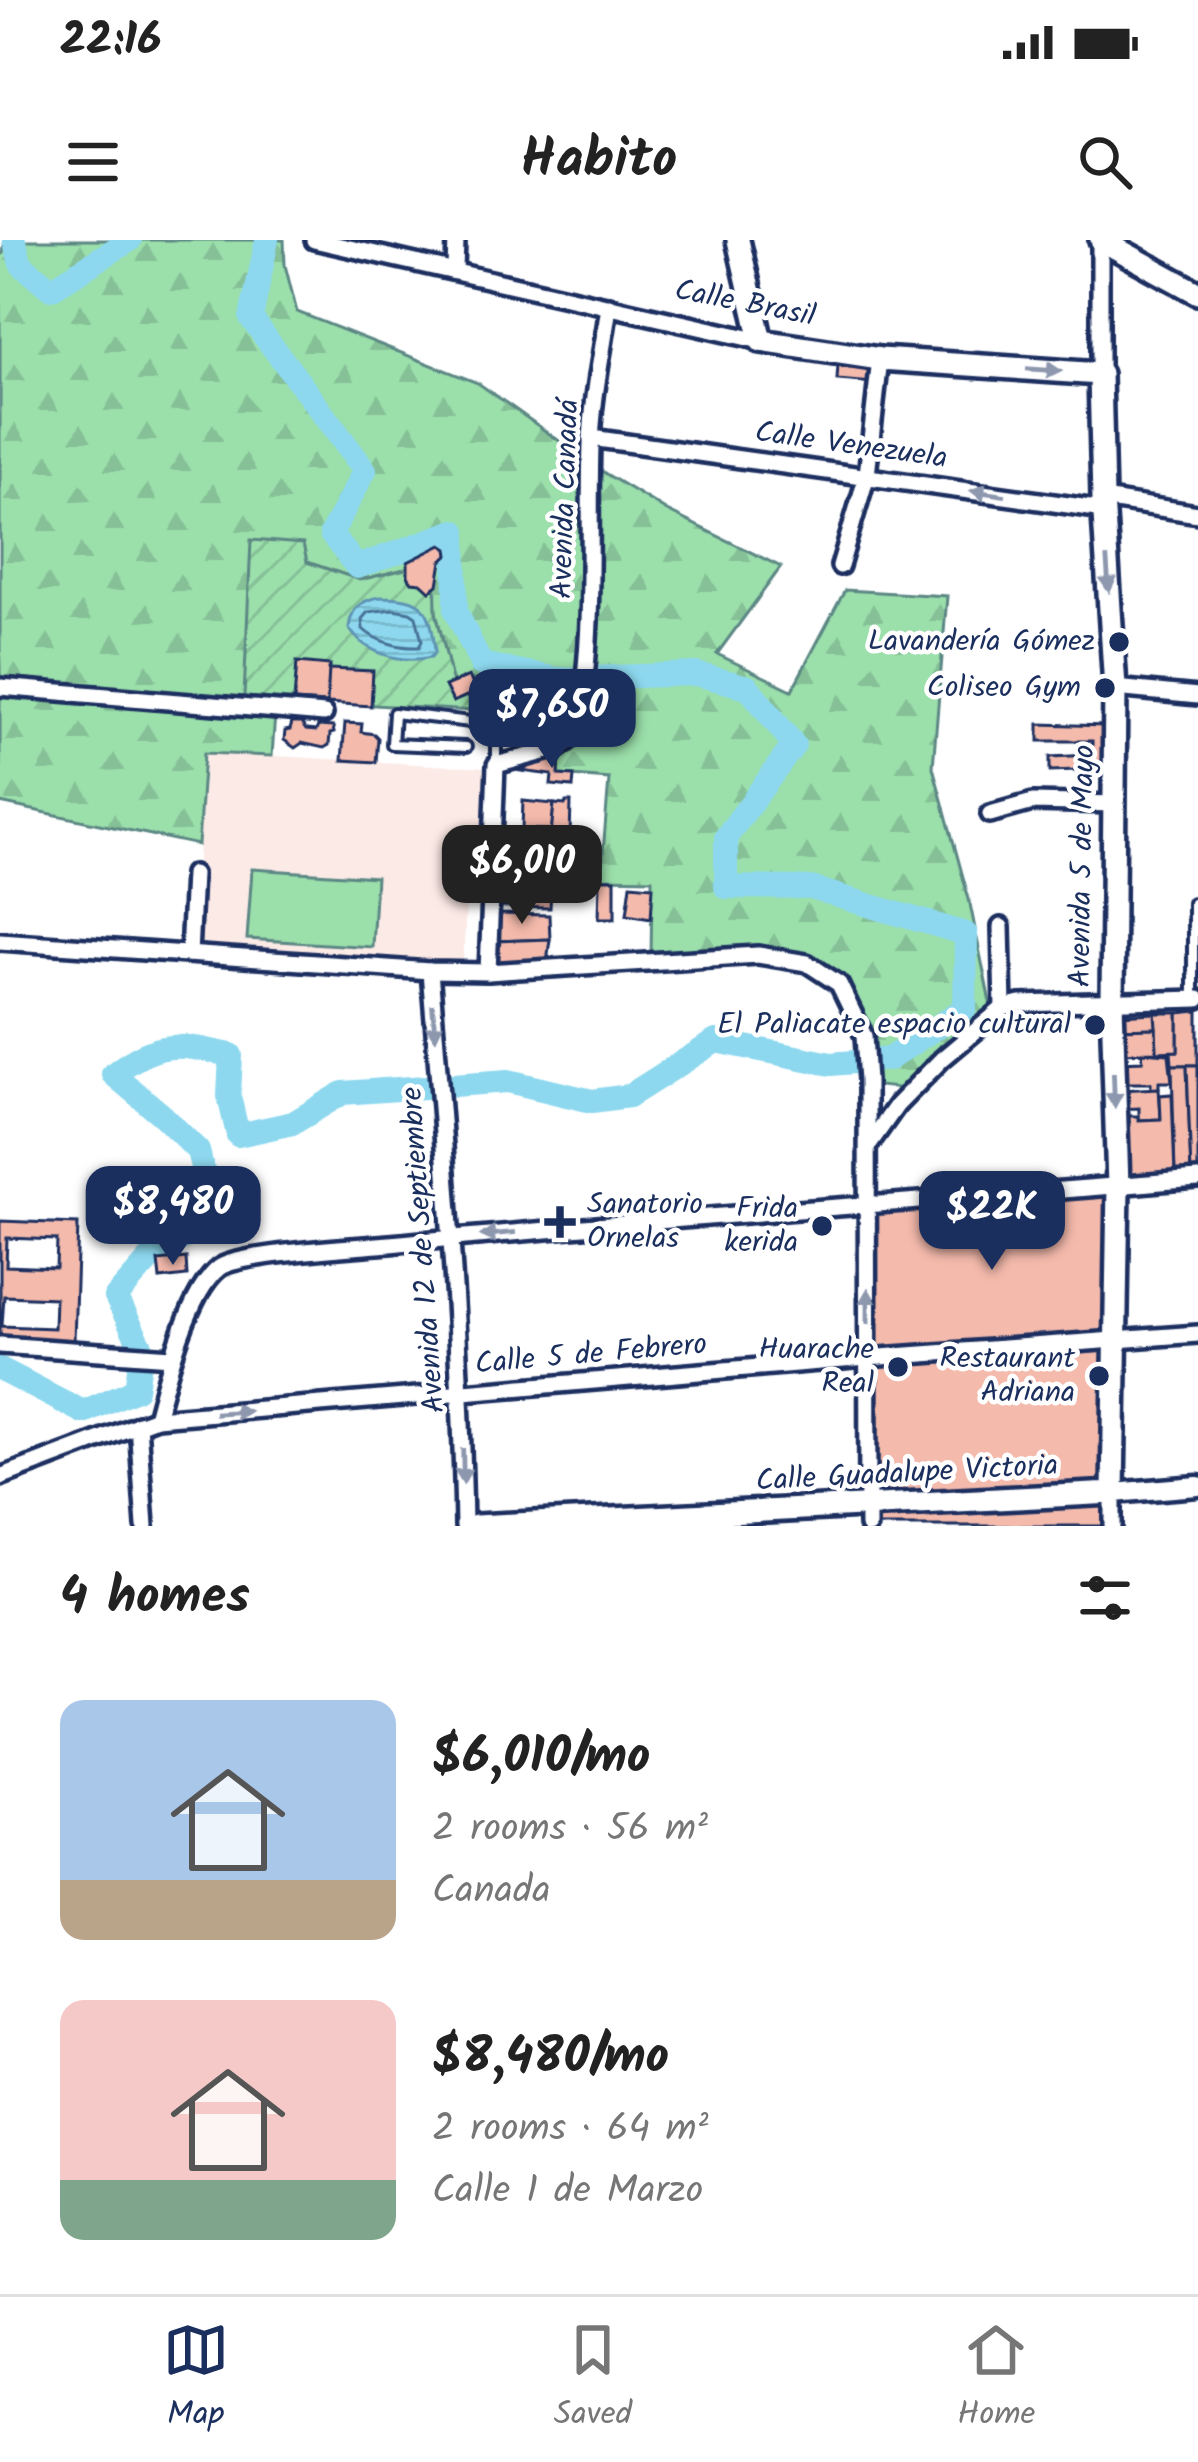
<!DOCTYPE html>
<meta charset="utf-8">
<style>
:root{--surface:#fff;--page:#f6f6f6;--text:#222;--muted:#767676;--line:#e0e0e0;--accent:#1b2f5e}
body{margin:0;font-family:Kalam,sans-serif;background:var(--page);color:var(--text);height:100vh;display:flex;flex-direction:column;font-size:45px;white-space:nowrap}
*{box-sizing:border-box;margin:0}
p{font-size:39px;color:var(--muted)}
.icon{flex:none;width:66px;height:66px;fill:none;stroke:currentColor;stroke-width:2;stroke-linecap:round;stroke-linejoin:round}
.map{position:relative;height:1286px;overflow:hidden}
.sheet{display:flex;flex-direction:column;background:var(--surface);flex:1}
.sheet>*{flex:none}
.price{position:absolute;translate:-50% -102px;padding:0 27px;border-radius:24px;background:var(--accent);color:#fff;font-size:39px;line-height:78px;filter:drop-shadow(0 3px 6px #0008)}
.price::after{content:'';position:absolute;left:50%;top:72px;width:36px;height:27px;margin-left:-18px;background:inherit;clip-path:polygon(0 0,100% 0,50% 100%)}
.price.current{background:#222;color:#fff}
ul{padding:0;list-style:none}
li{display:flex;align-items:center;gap:36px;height:300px;padding:0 60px}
li span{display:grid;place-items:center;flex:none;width:336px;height:240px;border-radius:24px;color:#555}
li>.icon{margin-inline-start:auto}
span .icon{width:144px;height:144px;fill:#fffc;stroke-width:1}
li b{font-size:51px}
h2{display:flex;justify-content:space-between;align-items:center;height:144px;padding:0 60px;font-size:51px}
.status{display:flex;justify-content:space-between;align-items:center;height:84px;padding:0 60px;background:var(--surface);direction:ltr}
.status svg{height:33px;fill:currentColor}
header{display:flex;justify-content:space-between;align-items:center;height:156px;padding:0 60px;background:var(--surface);font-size:54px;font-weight:700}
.menu{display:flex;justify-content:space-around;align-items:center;height:168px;border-top:3px solid var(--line);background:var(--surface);font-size:33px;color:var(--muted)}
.menu a{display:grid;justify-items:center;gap:6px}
.menu .current{color:var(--accent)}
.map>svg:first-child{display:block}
</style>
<div class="status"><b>22:16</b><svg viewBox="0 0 49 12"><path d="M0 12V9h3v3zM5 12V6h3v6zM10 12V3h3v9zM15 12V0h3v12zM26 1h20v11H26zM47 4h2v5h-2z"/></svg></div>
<header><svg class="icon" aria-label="menu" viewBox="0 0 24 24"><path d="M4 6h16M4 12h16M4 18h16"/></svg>Habito<svg class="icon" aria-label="search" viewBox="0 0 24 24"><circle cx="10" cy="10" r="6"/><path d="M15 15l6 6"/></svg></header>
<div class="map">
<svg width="1198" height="1286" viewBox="0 0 1198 1286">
<defs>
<pattern id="forest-firs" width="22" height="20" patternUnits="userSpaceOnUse" patternTransform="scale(3)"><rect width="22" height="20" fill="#9bdfab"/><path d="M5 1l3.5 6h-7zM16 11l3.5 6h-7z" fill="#85c096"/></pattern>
<pattern id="garden-furrows" width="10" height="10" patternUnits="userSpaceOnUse" patternTransform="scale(3)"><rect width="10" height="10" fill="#9bdfab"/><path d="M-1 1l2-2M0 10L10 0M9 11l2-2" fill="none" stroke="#85c096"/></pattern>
<pattern id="water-rules" width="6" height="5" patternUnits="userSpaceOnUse" patternTransform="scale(3)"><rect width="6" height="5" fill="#8dd8ee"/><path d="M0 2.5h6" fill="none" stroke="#79bace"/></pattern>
</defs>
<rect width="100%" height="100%" fill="#fff"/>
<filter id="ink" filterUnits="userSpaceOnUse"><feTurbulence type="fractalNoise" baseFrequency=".00833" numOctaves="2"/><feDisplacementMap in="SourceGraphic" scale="24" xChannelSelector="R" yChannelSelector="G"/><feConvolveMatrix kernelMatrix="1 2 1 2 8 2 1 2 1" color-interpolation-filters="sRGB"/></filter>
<g filter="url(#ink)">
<!-- built -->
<polygon fill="#fceae6" points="204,512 486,528 478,643 467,645 463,724 193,707"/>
<!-- forest -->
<polygon fill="url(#forest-firs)" stroke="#5b8784" stroke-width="3" points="5,0 284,0 285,25 297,72 478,143 606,234 667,271 781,327 717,414 792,450 845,350 947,356 933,527 969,659 991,767 941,805 905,849 870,845 857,767 809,720 651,721 652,639 601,638 609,539 559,535 560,512 582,493 591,454 478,439 453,445 436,372 434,322 360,340 307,322 244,456 276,460 272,516 204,513 198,605 0,563 0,16 3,13"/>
<!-- garden -->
<polygon fill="url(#garden-furrows)" stroke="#5b8784" stroke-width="3" points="251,300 303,304 307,322 360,340 435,322 436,372 453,444 478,439 490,441 488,472 244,457"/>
<!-- pitch -->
<polygon fill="#9bdfab" stroke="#5b8784" stroke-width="3" points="252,629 376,637 372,707 247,699"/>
<!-- water -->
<path fill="url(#water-rules)" stroke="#5f94b4" stroke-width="3" d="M379 357C425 357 431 367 435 412L431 417C403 424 365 414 349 388 351 369 359 361 379 357Z"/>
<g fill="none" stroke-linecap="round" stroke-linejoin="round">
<!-- shore -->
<path stroke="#497398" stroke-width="3" d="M393 369 410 372 416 376 422 401 419 407C401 408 376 402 363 389L362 379 368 372Z"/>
<!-- river -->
<g stroke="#8dd8ee" stroke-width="24">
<polyline points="14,0 21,24 51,49 130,0"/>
<path d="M0 1129 83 1172 136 1149 142 1108 116 1057 156 1012 188 995 211 963 198 911 163 876 113 834C160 799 177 804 231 815L229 856 238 895 293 883 343 853 508 841 592 861 629 856 716 801 831 824 889 819 965 768 966 694 811 648 726 647V597L794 505 748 447 696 434 558 439 481 424 456 371 455 291 357 327 331 294 365 230 251 78 267 0"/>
</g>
</g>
<!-- building -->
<g fill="#f4baac" stroke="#1b2f5e" stroke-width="3" fill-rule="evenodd">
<polygon points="838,125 874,128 873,143 837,140"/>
<polygon points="442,305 448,309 449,315 442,321 438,345 430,351 421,343 412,342 408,336 408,322"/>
<polygon points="297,422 330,425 327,463 294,461"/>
<polygon points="329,429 373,431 371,466 327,463"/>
<polygon points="469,436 476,452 453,462 445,446"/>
<polygon points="551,452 577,456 572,470 558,466 556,473 548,471"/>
<polygon points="292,483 301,483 306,490 316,491 318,486 333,487 334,493 330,494 329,505 324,508 302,503 295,508 284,500 285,491 290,490"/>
<polygon points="345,483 362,484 361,492 374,494 378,498 376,522 342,520"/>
<polygon points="1039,484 1106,486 1107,529 1050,531 1050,517 1092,515 1092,501 1039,501"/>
<polygon points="560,512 559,535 574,536 573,547 551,545 552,535 521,531"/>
<polygon points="523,561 554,564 552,590 522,589"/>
<polygon points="566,562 571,562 569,633 547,633 554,564 565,565"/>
<polygon points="500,632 552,633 550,668 498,667"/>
<polygon points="600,639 615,639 615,678 599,678"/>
<polygon points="631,644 653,646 651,678 627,674"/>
<polygon points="498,674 549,675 550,699 495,701"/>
<polygon points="550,699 547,722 493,726 495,701"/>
<polygon points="1198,771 1198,825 1172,825 1171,811 1178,811 1178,773"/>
<polygon points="1155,773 1178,773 1178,811 1157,812"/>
<polygon points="1155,773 1156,788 1118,789 1118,775"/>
<polygon points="1156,788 1157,812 1119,813 1118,789"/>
<polygon points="1142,812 1169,814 1172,842 1159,842 1159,848 1151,849 1151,843 1125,843 1125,831 1119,831 1119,822 1143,821"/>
<polygon points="1172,825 1187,825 1191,934 1175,935"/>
<polygon points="1187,825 1198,825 1198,933 1191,934"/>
<polygon points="1159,848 1161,879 1139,880 1139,868 1120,869 1119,850"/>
<polygon points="1172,854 1175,935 1122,939 1120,876 1139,876 1139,880 1161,879 1160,855"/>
<polygon points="1112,953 1111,1097 874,1113 871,971"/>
<path d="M0 981 78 984 74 1101 0 1099ZM7 998 57 1000 56 1028 6 1026ZM4 1056 55 1058 54 1088 2 1086Z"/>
<polygon points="186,1018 187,1036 160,1039 158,1021"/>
<polygon points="1103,1111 1104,1246 872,1264 873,1125"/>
<polygon points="1104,1262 1104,1286 873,1286 873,1276"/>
</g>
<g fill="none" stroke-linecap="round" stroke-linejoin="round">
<!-- service casing -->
<g stroke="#1b2f5e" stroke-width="16">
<g id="service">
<polyline points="466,507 392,504 394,473 496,485 496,523"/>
<polyline points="1193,663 1193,758"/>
</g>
</g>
<!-- minor casing -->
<g stroke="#1b2f5e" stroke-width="24">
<g id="minor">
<polyline points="314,0 761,101"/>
<polyline points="455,30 456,0"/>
<polyline points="1100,134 1100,0"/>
<polyline points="591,198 1104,270"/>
<polyline points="1103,259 1198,274"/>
<polyline points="840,326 867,235 880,119"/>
<polyline points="0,447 324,474"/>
<polyline points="1115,448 1198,456"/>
<polyline points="990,574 1033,562 1115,564"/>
<polyline points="1001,687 1003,768"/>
<polyline points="0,701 430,731 488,732 758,715 807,723 839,744 864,796 867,841 868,1286"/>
<polyline points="189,714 193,634"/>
<path d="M430 731C445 916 461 1100 464 1286"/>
<path d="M488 732 496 525 559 508 576 495C596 401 588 301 591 205 592 159 603 111 609 66"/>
<polyline points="868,906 897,865 942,819 1003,768 1020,764 1198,759"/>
<polyline points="0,1105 172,1117"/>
<path d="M156 1178C166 1140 188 1052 219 1028 238 1013 359 1007 390 1004 659 978 929 962 1198 939"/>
<polyline points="138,1184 145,1286"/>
<polyline points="0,1237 156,1178 867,1118 1198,1094"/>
<polyline points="1113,1253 1113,1286"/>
</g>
</g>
<!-- tertiary casing -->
<g stroke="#1b2f5e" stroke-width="27">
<polyline id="tertiary" points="1113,1253 1198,1246"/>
</g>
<!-- secondary casing -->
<g stroke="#1b2f5e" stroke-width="30">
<g id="secondary">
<polyline points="1101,0 1198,53"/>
<polyline points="476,1286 1113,1253 1118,946 1112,763 1115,448 1103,259 1100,134 880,119 761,101 738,0"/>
</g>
</g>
<!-- service -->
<use href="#service" stroke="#fff" stroke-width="8"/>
<!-- minor -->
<use href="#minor" stroke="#fff" stroke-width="15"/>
<!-- tertiary -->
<use href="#tertiary" stroke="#fff" stroke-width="18"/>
<!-- secondary -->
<use href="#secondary" stroke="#fff" stroke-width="21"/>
</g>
<!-- one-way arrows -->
<defs><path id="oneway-solid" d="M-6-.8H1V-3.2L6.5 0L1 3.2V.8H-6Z" transform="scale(3)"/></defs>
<g fill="#8d97ae">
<use href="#oneway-solid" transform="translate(1044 130) rotate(4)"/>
<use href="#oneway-solid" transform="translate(988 253) rotate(-172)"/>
<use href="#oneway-solid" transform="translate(1108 335) rotate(86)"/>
<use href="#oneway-solid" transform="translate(434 782) rotate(85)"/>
<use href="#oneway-solid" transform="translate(1114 850) rotate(88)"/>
<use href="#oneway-solid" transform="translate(498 994) rotate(175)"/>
<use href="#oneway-solid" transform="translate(868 1066) rotate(-90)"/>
<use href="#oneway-solid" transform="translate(232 1172) rotate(-4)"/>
<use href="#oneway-solid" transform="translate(463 1226) rotate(89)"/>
</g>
</g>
<!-- markers -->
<g fill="#1b2f5e" stroke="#fff" stroke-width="4.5">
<circle cx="1119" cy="402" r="12"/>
<circle cx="1105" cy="448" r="12"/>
<circle cx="1095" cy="785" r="12"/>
<path d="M554 964h12v12h12v12h-12v12h-12v-12h-12v-12h12z"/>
<circle cx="822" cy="986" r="12"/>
<circle cx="898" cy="1127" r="12"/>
<circle cx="1099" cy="1136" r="12"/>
</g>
<g text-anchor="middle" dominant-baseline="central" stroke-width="9" stroke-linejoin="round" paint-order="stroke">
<!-- street labels -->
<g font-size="30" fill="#1b2f5e" stroke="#fff">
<text transform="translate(745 64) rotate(11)">Calle Brasil</text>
<text transform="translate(851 206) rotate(8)">Calle Venezuela</text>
<text transform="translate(566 259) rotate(-88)">Avenida Canadá</text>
<text transform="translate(1083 626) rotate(-89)">Avenida 5 de Mayo</text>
<text transform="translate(424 1010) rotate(-94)">Avenida 12 de Septiembre</text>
<text transform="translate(591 1115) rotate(-5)">Calle 5 de Febrero</text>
<text transform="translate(907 1234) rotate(-3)">Calle Guadalupe Victoria</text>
</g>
<!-- poi labels -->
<g font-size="30" fill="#1b2f5e" stroke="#fff" text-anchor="end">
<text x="1095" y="402">Lavandería Gómez</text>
<text x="1081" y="448">Coliseo Gym</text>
<text x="1071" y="785">El Paliacate espacio cultural</text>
<text x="587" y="965" text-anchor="start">Sanatorio<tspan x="587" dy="34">Ornelas</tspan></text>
<text x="798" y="969">Frida<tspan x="798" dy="34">kerida</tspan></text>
<text x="874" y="1110">Huarache<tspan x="874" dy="34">Real</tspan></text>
<text x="1075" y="1119">Restaurant<tspan x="1075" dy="34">Adriana</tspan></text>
</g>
</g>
</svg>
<b class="price" style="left:552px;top:531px">$7,650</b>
<b class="price current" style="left:522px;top:687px">$6,010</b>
<b class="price" style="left:173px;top:1028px">$8,480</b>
<b class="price" style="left:992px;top:1033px">$22K</b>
</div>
<section class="sheet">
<h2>4 homes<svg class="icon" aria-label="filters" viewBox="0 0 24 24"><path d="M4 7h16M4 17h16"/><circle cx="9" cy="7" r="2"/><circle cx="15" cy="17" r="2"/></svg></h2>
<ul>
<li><span style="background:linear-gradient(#a9c7e8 75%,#b9a48a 0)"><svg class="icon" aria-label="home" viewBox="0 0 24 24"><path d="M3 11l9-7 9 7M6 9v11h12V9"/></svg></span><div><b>$6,010/mo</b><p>2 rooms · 56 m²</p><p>Canada</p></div></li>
<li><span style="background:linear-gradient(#f6c9c9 75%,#7fa58c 0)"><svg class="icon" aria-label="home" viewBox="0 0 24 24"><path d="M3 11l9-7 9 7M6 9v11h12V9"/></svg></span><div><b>$8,480/mo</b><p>2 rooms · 64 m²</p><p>Calle 1 de Marzo</p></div></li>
</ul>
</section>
<nav class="menu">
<a class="current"><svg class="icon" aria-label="map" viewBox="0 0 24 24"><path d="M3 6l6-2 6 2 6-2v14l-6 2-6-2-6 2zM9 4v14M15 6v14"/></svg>Map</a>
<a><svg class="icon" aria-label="saved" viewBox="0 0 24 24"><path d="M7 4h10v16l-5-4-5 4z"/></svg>Saved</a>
<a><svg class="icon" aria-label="home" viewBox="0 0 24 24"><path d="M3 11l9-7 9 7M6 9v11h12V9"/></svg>Home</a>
</nav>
